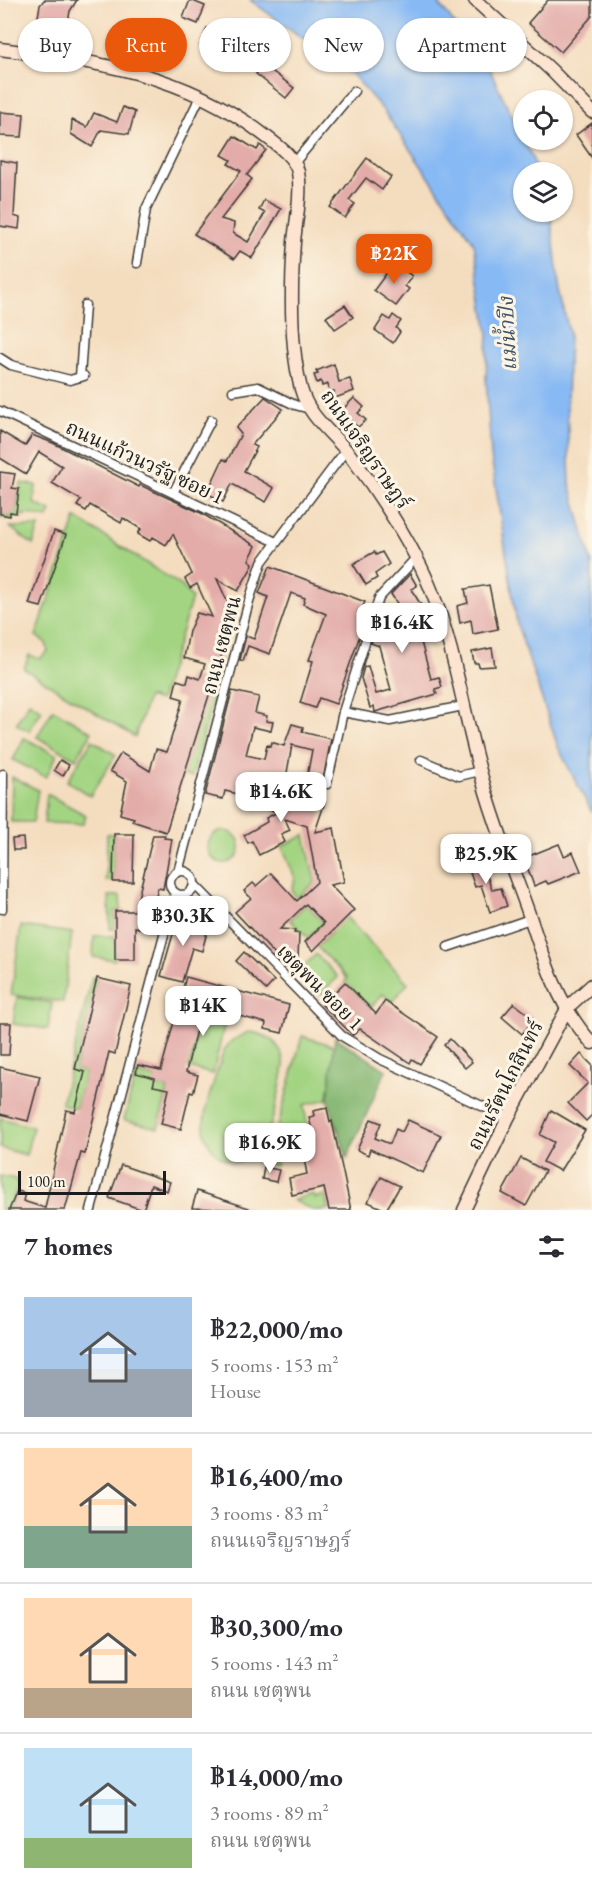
<!DOCTYPE html>
<meta charset="utf-8">
<style>
:root{--surface:#fff;--page:#f2f2f3;--text:#2b2b33;--muted:#7c7c81;--line:#e1e1e2;--accent:#ea580c}
body{margin:0;font-family:"EB Garamond","Noto Serif Thai",serif;background:var(--page);color:var(--text);height:100vh;display:flex;flex-direction:column;font-size:22px;white-space:nowrap}
*{box-sizing:border-box;margin:0}
p{font-size:20px;color:var(--muted)}
.icon{flex:none;width:33px;height:33px;fill:none;stroke:currentColor;stroke-width:2;stroke-linecap:round;stroke-linejoin:round}
.map{position:relative;height:1210px;overflow:hidden}
.details{display:flex;flex-direction:column;background:var(--surface);flex:1}
.details>*{flex:none}
.banner{position:absolute;left:18px;top:18px;width:556px;height:54px;display:flex;gap:12px}
.tools{position:absolute;left:513px;top:90px;display:grid;gap:12px}
.tools a{display:grid;place-items:center;width:60px;height:60px;border-radius:50%;background:var(--surface);box-shadow:0 2px 4px #0004;font-size:30px}
.scale{position:absolute;left:18px;bottom:15px;width:148px;box-sizing:border-box;padding-left:6px;border:3px solid #1c1c1c;border-top:0;font-size:16px;line-height:21px;white-space:nowrap;color:#1c1c1c;-webkit-text-stroke:4px #fcf5e5;paint-order:stroke}
.price{position:absolute;translate:-50% -51px;padding:0 14px;border-radius:12px;background:#fff;color:#222;font-size:20px;line-height:39px;filter:drop-shadow(0 2px 3px #0008)}
.price::after{content:'';position:absolute;left:50%;top:36px;width:18px;height:14px;margin-left:-9px;background:inherit;clip-path:polygon(0 0,100% 0,50% 100%)}
.price.selected{background:var(--accent);color:#fff}
ul{padding:0;list-style:none}
li{display:flex;align-items:center;gap:18px;height:150px;padding:0 24px}
li+li{border-top:2px solid var(--line)}
li span{display:grid;place-items:center;flex:none;width:168px;height:120px;border-radius:0px;color:#555}
li>.icon{margin-inline-start:auto}
span .icon{width:72px;height:72px;fill:#fffc;stroke-width:1}
li b{font-size:26px}
h2{display:flex;justify-content:space-between;align-items:center;height:72px;padding:0 24px;font-size:26px}
.chip{padding:0 21px;border-radius:27px;background:var(--surface);box-shadow:0 2px 4px #0004;font-size:21px;line-height:54px}
.chip.selected{background:var(--accent);color:#fff}
.map>svg:first-child{display:block}
</style>
<div class="map">
<svg width="592" height="1210" viewBox="0 0 592 1210">
<rect width="100%" height="100%" fill="#fcf5e5"/>
<filter id="ink" filterUnits="userSpaceOnUse"><feTurbulence type="fractalNoise" baseFrequency=".0167" numOctaves="2"/><feDisplacementMap in="SourceGraphic" scale="12" xChannelSelector="R" yChannelSelector="G"/><feConvolveMatrix kernelMatrix="1 2 1 2 8 2 1 2 1" color-interpolation-filters="sRGB"/></filter>
<filter id="wash" filterUnits="userSpaceOnUse"><feTurbulence type="fractalNoise" baseFrequency=".008" numOctaves="4" result="noise"/><feDisplacementMap in="SourceGraphic" scale="24" xChannelSelector="R" yChannelSelector="G"/><feGaussianBlur stdDeviation="1.35" result="paint"/><feColorMatrix in="noise" values="0 0 0 0 0 0 0 0 0 0 0 0 0 0 0 0 0 1.4 0 .05"/><feComposite in="paint" operator="in"/></filter>
<g filter="url(#wash)">
<rect width="100%" height="100%" fill="#f4ddbf"/>
<!-- green -->
<g fill="#a3d482" stroke="#60784f" stroke-width="1.5">
<polygon points="21,483 36,485 34,503 51,511 48,518 29,514 8,519 0,517 0,514 10,516 10,512 16,512"/>
<polygon points="76,518 182,586 192,598 160,701 148,697 135,737 24,669 29,655 40,659 48,651 46,643 36,636"/>
<polygon points="10,527 39,527 33,545"/>
<polygon points="211,682 217,683 192,777 183,775"/>
<polygon points="29,702 42,710 29,731 16,724"/>
<polygon points="53,709 92,732 76,759 37,737"/>
<polygon points="24,738 57,755 46,777 13,760"/>
<polygon points="92,740 116,755 90,796 67,781"/>
<polygon points="12,777 38,790 33,822 11,822"/>
<polygon points="47,794 86,815 83,824 44,823"/>
<circle cx="224" cy="847" r="16"/>
<polygon points="107,834 114,834 113,881 106,881"/>
<polygon points="305,835 315,882 297,898 292,891 295,878 282,846"/>
<polygon points="109,896 120,896 121,911 115,911 115,929 110,929"/>
<polygon points="306,904 323,922 332,914 346,917 408,983 392,1002 383,994 370,1008 345,982 347,978 317,947 331,933 322,924 308,938 290,920"/>
<polygon points="21,926 72,933 63,1002 11,995"/>
<polygon points="94,936 115,936 115,960 93,957"/>
<polygon points="316,954 338,977 321,994 299,971"/>
<polygon points="92,977 97,978 75,1069 85,1072 76,1108 61,1104"/>
<polygon points="17,997 52,1003 48,1029 13,1024"/>
<polygon points="201,1017 225,1022 213,1074 189,1068"/>
<path d="M248 1032C270 1034 283 1045 284 1067 278 1094 268 1185 221 1157 211 1151 204 1138 204 1126 204 1105 218 1071 224 1050L231 1041Z"/>
<polygon points="302,1036 335,1046 328,1099 304,1105 308,1130 283,1134 276,1166 268,1164"/>
<polygon points="136,1073 155,1078 154,1086 168,1089 158,1128 124,1120"/>
<polygon points="0,1118 33,1127 26,1155 0,1148"/>
<polygon points="0,1176 15,1179 18,1184 9,1210 0,1210"/>
<polygon points="313,1194 315,1198 325,1195 328,1210 312,1210 293,1200"/>
</g>
<!-- forest -->
<polygon fill="#82b670" stroke="#4f6946" stroke-width="1.5" points="335,1037 386,1070 347,1158 328,1099"/>
<!-- water -->
<polygon fill="#87b9f4" stroke="#526a88" stroke-width="1.5" points="250,0 436,0 489,68 532,157 537,172 524,172 524,212 549,212 551,218 559,286 569,333 567,404 570,484 592,564 592,813 558,747 517,624 491,456 486,378 488,333 474,243 383,110 353,75"/>
<g id="blocks">
<!-- building -->
<g fill="#e3aca9" fill-rule="evenodd">
<polygon points="44,0 77,0 70,11 66,34 60,38 39,34 40,29 36,28 40,5"/>
<polygon points="190,0 205,6 198,24 183,18"/>
<polygon points="548,0 592,0 592,16 561,52 528,23"/>
<polygon points="207,28 228,36 222,54 200,46"/>
<polygon points="264,65 294,88 286,98 256,74"/>
<polygon points="123,107 135,112 129,134 101,130 92,147 71,134 72,120 87,127 94,113 117,122"/>
<polygon points="0,112 24,114 22,137 0,136"/>
<polygon points="592,123 592,158 576,135"/>
<polygon points="234,136 257,150 260,145 266,150 247,175 252,179 221,219 234,223 233,233 248,242 265,213 259,210 264,200 281,209 252,258 240,251 234,259 194,234 241,171 228,164 231,160 222,155"/>
<polygon points="367,158 391,177 382,190 366,178 349,200 355,204 345,218 330,207"/>
<polygon points="0,160 17,163 14,216 20,218 19,229 0,226"/>
<polygon points="394,263 412,276 405,286 409,289 396,306 374,290"/>
<polygon points="345,305 353,317 335,329 326,317"/>
<polygon points="393,315 401,321 396,328 400,332 393,343 375,330 384,316 390,320"/>
<polygon points="334,364 339,382 350,379 354,391 335,398 334,391 329,392 328,384 322,386 321,381 317,383 314,375 318,374 316,371"/>
<polygon points="265,397 283,409 252,445 257,447 244,471 274,488 266,502 232,484 223,502 207,493 223,459 227,461 241,434 236,428"/>
<polygon points="354,398 364,407 358,413 366,420 358,427 341,411"/>
<polygon points="0,431 25,446 32,435 53,443 139,487 140,485 201,513 256,546 249,560 253,563 252,567 238,591 217,579 234,616 166,832 132,821 134,818 120,814 127,781 110,771 121,753 150,771 156,749 167,752 183,699 173,696 177,680 187,683 189,675 200,679 205,664 184,658 189,631 197,613 212,617 197,584 190,588 185,579 192,574 173,534 166,545 153,537 150,541 138,534 141,529 123,518 121,523 90,505 86,511 77,506 81,500 52,483 62,466 39,452 26,474 0,458"/>
<polygon points="0,472 15,474 12,488 19,489 16,513 10,512 10,516 0,514"/>
<polygon points="54,531 66,535 41,607 29,604"/>
<polygon points="374,552 376,555 382,552 389,564 375,574 377,578 366,585 353,564"/>
<polygon points="270,566 365,602 361,610 368,612 336,704 319,698 315,708 300,703 313,661 309,660 326,614 303,604 305,598 291,593 270,654 248,646 243,661 240,660 246,636 254,639 268,597 259,593"/>
<polygon points="410,574 417,586 411,589 433,624 418,631 431,679 439,677 442,687 435,689 437,694 375,712 374,706 370,708 361,678 364,667 368,666 376,694 391,690 379,646 371,643 380,617 395,622 405,616 391,594"/>
<polygon points="489,585 498,629 473,634 471,620 460,623 457,606 468,603 465,589"/>
<polygon points="492,648 495,666 479,667 478,663 474,663 472,652"/>
<path d="M232 691 259 697 255 713 267 716 266 721 273 722 271 731 253 727 246 755 264 759 267 745 270 746 271 742 284 746 292 724 303 727 302 732 331 739 319 800 325 802 315 832 334 828 344 882 330 885 354 910 313 951 305 942 324 923 306 904 280 929 295 930 294 933H299L298 959 302 963 292 973 235 912 251 898 244 891 253 883 256 886 271 873 297 901 317 882 307 826 285 819 290 830 281 834 285 842 259 855 252 841 248 843 244 835 267 822 266 818 278 812 245 804 247 796 225 791 223 799 205 795ZM292 745 312 750 306 782 286 778Z"/>
<polygon points="60,760 69,765 63,776 54,770"/>
<polygon points="114,834 134,834 133,882 113,882"/>
<polygon points="153,835 165,835 164,838 172,839 163,889 158,888 152,912 157,913 152,931 135,927 135,960 115,960 115,911 135,911"/>
<polygon points="23,838 24,850 13,850 12,839"/>
<polygon points="559,844 564,856 573,852 581,871 548,884 546,881 534,886 524,858"/>
<polygon points="480,856 492,890 501,888 507,906 490,912 481,885 475,887 466,861"/>
<polygon points="181,915 200,920 198,926 208,928 202,951 192,948 182,982 161,976 177,920 180,921"/>
<polygon points="244,952 274,981 266,990 236,961"/>
<polygon points="186,977 289,1005 282,1033 265,1029 266,1023 224,1012 223,1017 200,1013 186,1072 198,1075 193,1093 190,1092 181,1129 161,1124 169,1089 153,1086 155,1078 136,1073 138,1065 161,1070"/>
<polygon points="97,978 131,986 115,1054 109,1052 85,1154 81,1153 65,1210 9,1210 17,1191 25,1193 23,1201 45,1208 66,1110 75,1112 85,1072 75,1069"/>
<polygon points="345,982 376,1014 385,1001 438,1037 420,1064 412,1059 410,1063 360,1029 353,1035 322,1005"/>
<polygon points="514,1003 534,1019 522,1034 502,1017"/>
<polygon points="0,1023 11,1023 9,1055 0,1055"/>
<polygon points="450,1039 472,1062 465,1068 444,1045"/>
<polygon points="581,1054 592,1065 592,1115 586,1121 568,1103 588,1083 570,1066"/>
<polygon points="0,1067 40,1076 28,1121 0,1114"/>
<polygon points="327,1108 330,1122 332,1121 351,1210 329,1210 324,1188 292,1195 289,1178 307,1174 300,1138 313,1135 309,1117 314,1116 313,1111"/>
<polygon points="551,1110 585,1130 560,1171 543,1162 554,1142 540,1135"/>
<polygon points="371,1119 381,1123 375,1138 390,1144 396,1129 402,1132 408,1120 441,1135 423,1173 370,1149 368,1155 357,1150"/>
<polygon points="521,1158 545,1171 526,1206 502,1193"/>
<polygon points="121,1165 170,1182 167,1191 151,1185 143,1210 109,1198"/>
<polygon points="264,1167 279,1170 276,1182 262,1179"/>
<polygon points="381,1177 400,1186 386,1210 368,1202"/>
<polygon points="197,1191 249,1208 249,1210 192,1208"/>
</g>
</g>
</g>
<g filter="url(#ink)">
<use href="#blocks" fill-opacity="0" stroke="#3c3934" stroke-width="1.5"/>
<g fill="none" stroke-linecap="round" stroke-linejoin="round">
<!-- street casing -->
<g stroke="#3c3934" stroke-width="11">
<g id="street">
<polyline points="295,162 354,91"/>
<polyline points="137,263 146,209 201,95"/>
<polyline points="0,358 11,365 70,380 84,376"/>
<polyline points="80,377 85,305"/>
<polyline points="233,391 258,387 295,405 310,409"/>
<polyline points="0,411 276,542"/>
<polyline points="173,493 211,420"/>
<polyline points="343,712 379,598 415,559"/>
<polyline points="421,760 459,776 480,771"/>
<polyline points="327,784 343,712 390,721 463,706"/>
<circle cx="182" cy="883" r="12"/>
<polyline points="178,872 249,601 262,562 346,450"/>
<polyline points="194,884 342,1036 380,1059 508,1118"/>
<polyline points="2,909 3,774"/>
<polyline points="448,947 530,919"/>
<polyline points="91,1210 175,893"/>
</g>
</g>
<!-- secondary casing -->
<g stroke="#3c3934" stroke-width="15">
<g id="secondary">
<polyline points="475,0 551,70 592,112"/>
<path d="M0 49C98 62 183 73 264 135 276 144 295 157 298 172 302 193 296 220 294 242 291 286 290 346 301 389 309 418 333 433 350 455 379 493 415 548 432 592 456 652 464 717 482 778 495 826 514 871 530 917 544 960 560 1009 592 1043"/>
<polyline points="464,1210 508,1118 568,1007 592,985"/>
</g>
</g>
<!-- street -->
<use href="#street" stroke="#fff" stroke-width="8"/>
<!-- secondary -->
<use href="#secondary" stroke="#fde4d1" stroke-width="12"/>
</g>
</g>
<g text-anchor="middle" dominant-baseline="central" stroke-width="6" stroke-linejoin="round" paint-order="stroke">
<!-- street labels -->
<g font-size="20" fill="#1c1c1c" stroke="#fcf5e5">
<text transform="translate(366 449) rotate(55)">ถนนเจริญราษฎร์</text>
<text transform="translate(145 462) rotate(25)">ถนนแก้วนวรัฐ ซอย 1</text>
<text transform="translate(221 645) rotate(-75)">ถนน เชตุพน</text>
<text transform="translate(320 987) rotate(45)">เชตุพน ซอย 1</text>
<text transform="translate(505 1085) rotate(-63)">ถนนรัตนโกสินทร์</text>
</g>
<!-- water labels -->
<g font-size="21" font-style="italic" fill="#415368" stroke="#fcf5e5">
<text transform="translate(507 334) rotate(-93)">แม่น้ำปิง</text>
</g>
</g>
</svg>
<div class="tools">
<a><svg class="icon" aria-label="locate" viewBox="0 0 24 24"><circle cx="12" cy="12" r="6"/><path d="M12 2v4M12 18v4M2 12h4M18 12h4"/></svg></a>
<a><svg class="icon" aria-label="layers" viewBox="0 0 24 24"><path d="M12 4l9 5-9 5-9-5zM3 14l9 5 9-5"/></svg></a>
</div>
<div class="scale">100 m</div>
<b class="price selected" style="left:394px;top:285px">฿22K</b>
<b class="price" style="left:402px;top:654px">฿16.4K</b>
<b class="price" style="left:281px;top:823px">฿14.6K</b>
<b class="price" style="left:486px;top:885px">฿25.9K</b>
<b class="price" style="left:183px;top:947px">฿30.3K</b>
<b class="price" style="left:203px;top:1037px">฿14K</b>
<b class="price" style="left:270px;top:1174px">฿16.9K</b>
<div class="banner">
<a class="chip">Buy</a>
<a class="chip selected">Rent</a>
<a class="chip">Filters</a>
<a class="chip">New</a>
<a class="chip">Apartment</a>
</div>
</div>
<section class="details">
<h2>7 homes<svg class="icon" aria-label="filters" viewBox="0 0 24 24"><path d="M4 7h16M4 17h16"/><circle cx="9" cy="7" r="2"/><circle cx="15" cy="17" r="2"/></svg></h2>
<ul>
<li><span style="background:linear-gradient(#a9c7e8 60%,#9aa5b1 0)"><svg class="icon" aria-label="home" viewBox="0 0 24 24"><path d="M3 11l9-7 9 7M6 9v11h12V9"/></svg></span><div><b>฿22,000/mo</b><p>5 rooms · 153 m²</p><p>House</p></div></li>
<li><span style="background:linear-gradient(#ffd9b3 65%,#7fa58c 0)"><svg class="icon" aria-label="home" viewBox="0 0 24 24"><path d="M3 11l9-7 9 7M6 9v11h12V9"/></svg></span><div><b>฿16,400/mo</b><p>3 rooms · 83 m²</p><p>ถนนเจริญราษฎร์</p></div></li>
<li><span style="background:linear-gradient(#ffd9b3 75%,#b9a48a 0)"><svg class="icon" aria-label="home" viewBox="0 0 24 24"><path d="M3 11l9-7 9 7M6 9v11h12V9"/></svg></span><div><b>฿30,300/mo</b><p>5 rooms · 143 m²</p><p>ถนน เชตุพน</p></div></li>
<li><span style="background:linear-gradient(#bfe0f5 75%,#8fb573 0)"><svg class="icon" aria-label="home" viewBox="0 0 24 24"><path d="M3 11l9-7 9 7M6 9v11h12V9"/></svg></span><div><b>฿14,000/mo</b><p>3 rooms · 89 m²</p><p>ถนน เชตุพน</p></div></li>
</ul>
</section>
